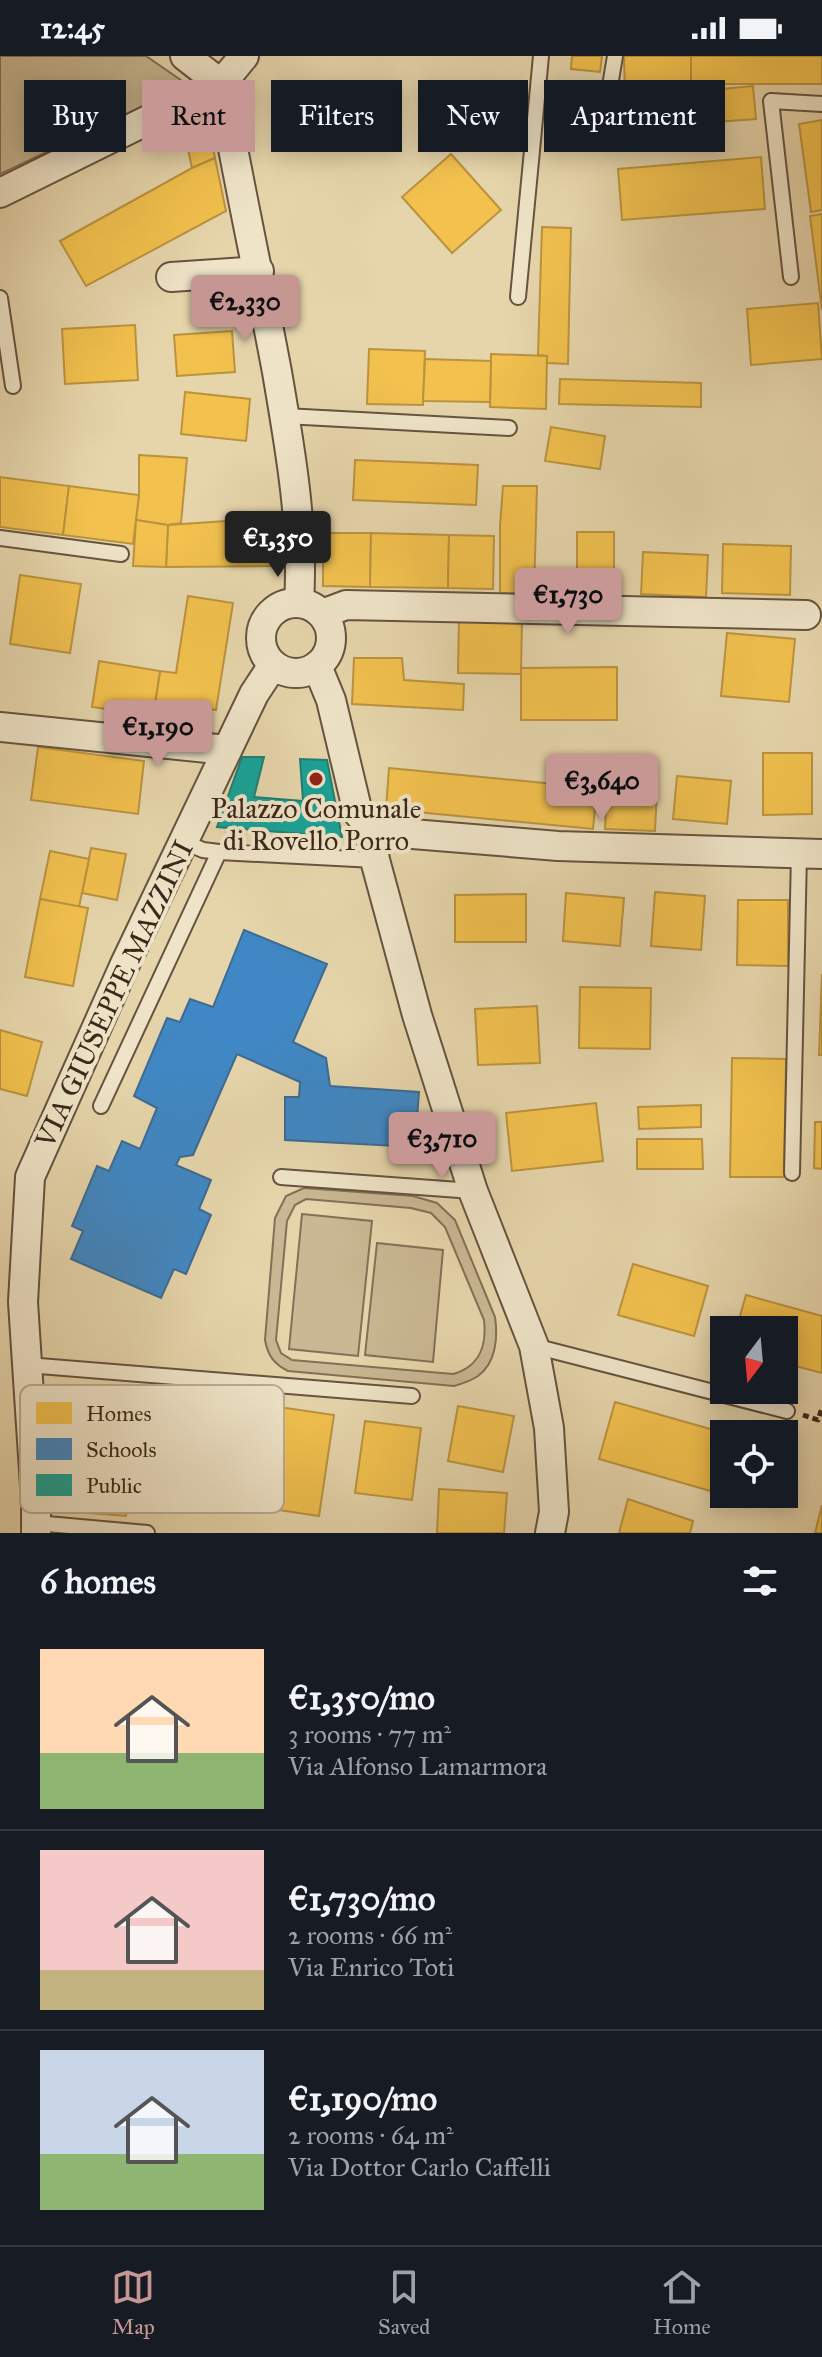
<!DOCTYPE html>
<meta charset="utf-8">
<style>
:root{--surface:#171b24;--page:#242831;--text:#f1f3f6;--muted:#9ea1a6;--line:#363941;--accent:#c59692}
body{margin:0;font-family:"IM FELL Great Primer",serif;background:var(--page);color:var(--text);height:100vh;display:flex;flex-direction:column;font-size:30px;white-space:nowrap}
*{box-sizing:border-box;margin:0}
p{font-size:26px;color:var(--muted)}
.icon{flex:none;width:44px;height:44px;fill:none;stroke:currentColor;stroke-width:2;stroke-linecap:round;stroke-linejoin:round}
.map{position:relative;height:1477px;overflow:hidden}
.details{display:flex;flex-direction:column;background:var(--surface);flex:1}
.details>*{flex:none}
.banner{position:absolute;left:24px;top:24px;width:774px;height:72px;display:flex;gap:16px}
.needle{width:52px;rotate:196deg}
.controls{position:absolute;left:710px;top:1260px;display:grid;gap:16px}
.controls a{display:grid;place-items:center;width:88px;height:88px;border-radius:0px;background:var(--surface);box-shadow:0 4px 20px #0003;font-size:40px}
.price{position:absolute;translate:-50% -68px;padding:0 18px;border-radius:8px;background:var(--accent);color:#111;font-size:26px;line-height:52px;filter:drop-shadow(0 2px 4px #0008)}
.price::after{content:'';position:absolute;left:50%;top:48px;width:24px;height:18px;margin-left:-12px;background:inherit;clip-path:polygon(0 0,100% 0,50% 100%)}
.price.active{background:#222;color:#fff}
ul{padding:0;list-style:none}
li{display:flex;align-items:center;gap:24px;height:200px;padding:0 40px}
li+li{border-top:2px solid var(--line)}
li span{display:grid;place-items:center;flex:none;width:224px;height:160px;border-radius:0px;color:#555}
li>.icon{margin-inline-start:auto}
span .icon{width:96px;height:96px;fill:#fffc;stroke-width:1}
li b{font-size:34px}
h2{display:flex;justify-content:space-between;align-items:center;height:96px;padding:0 40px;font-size:34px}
.chip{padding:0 28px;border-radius:0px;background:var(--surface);box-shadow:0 4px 20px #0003;font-size:28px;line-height:72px}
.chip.active{background:var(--accent);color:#111}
.status{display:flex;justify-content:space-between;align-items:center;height:56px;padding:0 40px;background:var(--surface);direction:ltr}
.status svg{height:22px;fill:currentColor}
.menu{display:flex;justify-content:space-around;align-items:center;height:112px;border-top:2px solid var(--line);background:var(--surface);font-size:22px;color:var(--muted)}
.menu a{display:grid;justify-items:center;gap:4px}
.menu .active{color:var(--accent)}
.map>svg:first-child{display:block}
</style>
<div class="status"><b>12:45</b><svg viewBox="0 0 49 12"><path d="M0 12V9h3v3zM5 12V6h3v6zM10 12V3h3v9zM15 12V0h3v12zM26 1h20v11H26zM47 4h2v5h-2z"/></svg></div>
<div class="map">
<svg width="822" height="1477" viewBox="0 0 822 1477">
<rect width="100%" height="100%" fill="#e6d5ab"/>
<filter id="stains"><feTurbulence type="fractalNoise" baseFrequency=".0025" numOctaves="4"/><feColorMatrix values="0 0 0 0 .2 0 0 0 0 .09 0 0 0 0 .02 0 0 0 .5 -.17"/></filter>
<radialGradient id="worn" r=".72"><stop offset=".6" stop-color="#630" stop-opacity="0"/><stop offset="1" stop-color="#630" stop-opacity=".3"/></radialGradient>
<!-- green -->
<g fill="#c9b893" stroke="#827057" stroke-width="2" fill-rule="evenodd">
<polygon points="0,0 146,0 188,29 0,118"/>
<path d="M304 1132 413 1140 437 1147 455 1164 495 1261C498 1282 496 1307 478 1320 471 1325 461 1328 454 1330L288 1315C274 1308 268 1300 265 1284L275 1162 286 1140ZM306 1143 411 1152 431 1157 445 1171 484 1264C487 1290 479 1311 453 1318L292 1304 281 1297 276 1284 287 1165 295 1149Z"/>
<polygon points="302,1158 372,1165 358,1300 289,1293"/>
<polygon points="377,1187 443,1194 433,1306 365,1299"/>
</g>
<!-- homes -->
<g fill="#f2c14e" stroke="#bb933f" stroke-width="2">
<polygon points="572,0 602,0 600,16 571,13"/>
<polygon points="624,0 691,0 691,28 625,41"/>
<rect x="691" y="0" width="131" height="28"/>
<polygon points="753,30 756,63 703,67 700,35"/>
<polygon points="570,39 609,39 610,87 570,87"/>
<polygon points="208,62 215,102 192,112 184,74"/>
<polygon points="822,64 822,154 811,156 799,68"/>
<polygon points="451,98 501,154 452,197 402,141"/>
<polygon points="761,101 765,153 622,164 618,113"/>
<polygon points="215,102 226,155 86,230 60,185 192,112"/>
<polygon points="822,158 822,254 810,160"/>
<polygon points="542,171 571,172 568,308 547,307 547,300 538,299"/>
<polygon points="818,247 822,303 751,309 747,253"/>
<polygon points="135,269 138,324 65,328 62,273"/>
<polygon points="232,275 235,316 177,320 174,279"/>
<polygon points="369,293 425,295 423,349 367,348"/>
<polygon points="491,298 547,300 546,353 490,351"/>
<polygon points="425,303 491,305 490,346 423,345"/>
<polygon points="560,323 701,327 701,351 559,348"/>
<polygon points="185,336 250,343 246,385 181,378"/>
<polygon points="551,371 605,380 600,413 545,405"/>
<polygon points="139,399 187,402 181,467 168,469 136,464 139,439"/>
<polygon points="355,404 478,409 476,449 353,444"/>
<polygon points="0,421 69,430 63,479 0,471"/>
<polygon points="69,430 139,439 133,488 63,479"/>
<polygon points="503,430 537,430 534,538 500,537 500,469"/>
<polygon points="270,462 273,510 166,511 168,469"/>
<polygon points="136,464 168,469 166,511 133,510"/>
<polygon points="577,476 614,476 614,526 577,525"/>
<polygon points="323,477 371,477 370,531 323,530"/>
<polygon points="371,477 449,479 448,532 370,531"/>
<polygon points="449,479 494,480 493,533 448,532"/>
<polygon points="723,488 791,490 790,539 722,537"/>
<polygon points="643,496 708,499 706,541 641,538"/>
<polygon points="20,519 81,528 70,597 10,588"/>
<polygon points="188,540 233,547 216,654 195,651 193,667 153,660 160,615 176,617"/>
<polygon points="459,562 522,563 521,618 458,617"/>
<polygon points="727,577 795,583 789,646 721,640"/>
<polygon points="354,602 402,602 404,624 464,628 463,654 352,648"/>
<polygon points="99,605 160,615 153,660 92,651"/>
<polygon points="617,611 617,664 521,664 521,612"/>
<polygon points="38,691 144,705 138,758 31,744"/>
<polygon points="763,697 812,697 812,758 763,759"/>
<polygon points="389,712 597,732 593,773 386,753"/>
<polygon points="677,720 731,725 727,768 673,763"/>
<polygon points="607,731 657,733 655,775 605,773"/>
<polygon points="91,792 126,798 117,844 82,837"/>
<polygon points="50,795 89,803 79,851 40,843"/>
<polygon points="655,836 705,840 701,894 651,890"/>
<polygon points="566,837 624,842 620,890 563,885"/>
<polygon points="526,838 526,886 455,886 455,839"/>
<polygon points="40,843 88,852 73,930 25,921"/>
<polygon points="738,844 788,844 788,910 737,909"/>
<polygon points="822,918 822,999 819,999"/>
<polygon points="580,931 651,932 650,993 579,992"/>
<polygon points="537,950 540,1007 478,1009 475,953"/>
<polygon points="0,974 42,986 27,1040 0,1033"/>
<polygon points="732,1002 786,1003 784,1121 730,1121"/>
<polygon points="596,1047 603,1105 512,1115 506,1057"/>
<polygon points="701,1049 701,1071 639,1073 638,1051"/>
<polygon points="815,1066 822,1066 822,1113 814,1112"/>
<polygon points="637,1083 702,1083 703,1113 637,1113"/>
<polygon points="633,1208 708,1230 694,1280 618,1259"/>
<polygon points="746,1239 822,1260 822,1317 784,1307 784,1274 736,1274"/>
<polygon points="615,1346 728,1378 724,1378 724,1438 736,1438 735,1442 599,1403"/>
<polygon points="458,1350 514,1360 503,1416 448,1405"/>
<polygon points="279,1351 334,1359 319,1460 265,1452"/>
<polygon points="365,1365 421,1372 412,1444 355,1437"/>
<polygon points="83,1390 131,1395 126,1460 77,1456"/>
<polygon points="439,1433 507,1437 504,1477 437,1477"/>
<polygon points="628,1443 693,1465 690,1477 619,1477"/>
<polygon points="822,1449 822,1477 815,1477"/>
</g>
<!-- schools -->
<polygon fill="#3f88c5" stroke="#3e6b92" stroke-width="2" points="244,874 327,908 293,986 326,1002 330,1030 419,1036 415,1091 285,1084 285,1041 299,1041 300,1026 237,998 193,1099 180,1101 176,1109 211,1124 199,1153 211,1159 186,1218 174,1213 161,1242 71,1203 83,1175 72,1170 97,1110 109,1115 122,1085 140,1093 157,1052 134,1040 167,962 180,966 190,943 213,951"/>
<!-- public -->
<polygon fill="#17a398" stroke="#227e72" stroke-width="2" points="242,701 264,701 254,741 303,745 300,703 327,704 342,781 217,771"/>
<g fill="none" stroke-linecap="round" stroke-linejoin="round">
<!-- service casing -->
<g stroke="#66533f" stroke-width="18">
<g id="service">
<polyline points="610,30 615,0"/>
<polyline points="791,221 771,45 822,48"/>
<polyline points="518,241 541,0"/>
<polyline points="0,242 13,330"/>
<polyline points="285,360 509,372"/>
<polyline points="0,482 121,498"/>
<polyline points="184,786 203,794 219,796 375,804"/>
<polyline points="101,1050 219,796"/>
<polyline points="792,1117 799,798"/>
<polyline points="281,1121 473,1135"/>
<polyline points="534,1290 787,1355"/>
<polyline points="27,1309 412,1340"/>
<polyline points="36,1467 147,1477"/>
</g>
</g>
<!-- minor casing -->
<g stroke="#66533f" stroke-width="32">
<g id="minor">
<polyline points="185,0 221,28"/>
<path d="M221 28C238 124 259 220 277 316 290 392 304 470 299 547"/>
<polyline points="0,137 221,28 244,0"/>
<polyline points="171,221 259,215"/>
<circle cx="296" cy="582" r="35"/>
<polyline points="322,558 346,549 806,559"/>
<polyline points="317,610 331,644 358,757 369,770 376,775 558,790 822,798"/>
<polyline points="0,671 227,694"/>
<polyline points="369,770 375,804 417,959 473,1135 534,1290 549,1372 554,1456 550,1477"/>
<polyline points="36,1477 36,1446 23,1246 30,1121 125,908 254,638 273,609"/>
</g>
</g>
<!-- path -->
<polyline stroke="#3b281b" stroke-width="5" stroke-dasharray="6 4" stroke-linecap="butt" points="803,1359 818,1364 822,1352"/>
<!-- service -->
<use href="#service" stroke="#efe4c8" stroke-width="14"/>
<!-- minor -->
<use href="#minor" stroke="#efe4c8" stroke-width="28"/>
</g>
<!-- markers -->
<circle fill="#8f2418" stroke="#efe4c8" stroke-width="3" cx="316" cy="723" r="8"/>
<g text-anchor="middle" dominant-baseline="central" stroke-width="8" stroke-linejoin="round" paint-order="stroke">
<!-- poi labels -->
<g font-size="28" fill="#3b281b" stroke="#efe4c8">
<text x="316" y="752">Palazzo Comunale<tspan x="316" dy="32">di Rovello Porro</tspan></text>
</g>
<!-- street labels -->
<g font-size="28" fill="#3b281b" stroke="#efe4c8">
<text transform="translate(114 938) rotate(-65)">VIA GIUSEPPE MAZZINI</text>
</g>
</g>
<!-- legend -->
<rect x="20" y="1329" width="264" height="128" rx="12" fill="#efe4c8" stroke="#b9ac94" stroke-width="2"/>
<rect x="36" y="1346" width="36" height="22" fill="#f2c14e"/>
<rect x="36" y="1382" width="36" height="22" fill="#3f88c5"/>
<rect x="36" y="1418" width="36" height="22" fill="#17a398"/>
<g font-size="22" fill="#3b281b">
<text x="86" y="1365">Homes</text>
<text x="86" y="1401">Schools</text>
<text x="86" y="1437">Public</text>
</g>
<rect width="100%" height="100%" filter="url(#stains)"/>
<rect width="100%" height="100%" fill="url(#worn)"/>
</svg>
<div class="controls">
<a><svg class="needle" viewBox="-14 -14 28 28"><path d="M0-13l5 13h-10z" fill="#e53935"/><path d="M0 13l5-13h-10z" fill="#9ea1a6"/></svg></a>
<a><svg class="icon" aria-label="locate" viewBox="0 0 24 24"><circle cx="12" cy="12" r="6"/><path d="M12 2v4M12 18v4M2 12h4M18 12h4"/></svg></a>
</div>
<b class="price" style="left:245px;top:287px">€2,330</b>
<b class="price active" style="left:278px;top:523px">€1,350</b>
<b class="price" style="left:568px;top:580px">€1,730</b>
<b class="price" style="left:158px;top:712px">€1,190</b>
<b class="price" style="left:602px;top:766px">€3,640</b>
<b class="price" style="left:442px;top:1124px">€3,710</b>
<div class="banner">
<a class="chip">Buy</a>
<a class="chip active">Rent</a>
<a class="chip">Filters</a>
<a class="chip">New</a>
<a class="chip">Apartment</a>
</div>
</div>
<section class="details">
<h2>6 homes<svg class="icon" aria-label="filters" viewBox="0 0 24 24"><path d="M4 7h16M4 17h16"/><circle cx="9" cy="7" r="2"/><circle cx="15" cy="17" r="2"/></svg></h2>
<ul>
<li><span style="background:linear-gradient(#ffd9b3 65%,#8fb573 0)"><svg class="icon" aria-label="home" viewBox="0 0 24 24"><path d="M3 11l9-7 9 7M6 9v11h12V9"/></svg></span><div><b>€1,350/mo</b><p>3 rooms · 77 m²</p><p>Via Alfonso Lamarmora</p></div></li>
<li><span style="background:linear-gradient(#f6c9c9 75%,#c2b280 0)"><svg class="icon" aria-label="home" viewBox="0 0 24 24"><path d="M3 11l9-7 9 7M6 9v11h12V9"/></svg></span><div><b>€1,730/mo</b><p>2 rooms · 66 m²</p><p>Via Enrico Toti</p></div></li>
<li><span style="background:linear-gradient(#c9d6e8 65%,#8fb573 0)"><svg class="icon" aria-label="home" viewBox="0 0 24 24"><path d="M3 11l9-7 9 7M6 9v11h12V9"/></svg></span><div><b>€1,190/mo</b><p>2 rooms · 64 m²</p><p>Via Dottor Carlo Caffelli</p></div></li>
</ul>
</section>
<nav class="menu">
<a class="active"><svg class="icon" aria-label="map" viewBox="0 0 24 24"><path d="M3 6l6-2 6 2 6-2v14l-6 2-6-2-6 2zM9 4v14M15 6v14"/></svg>Map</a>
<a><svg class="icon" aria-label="saved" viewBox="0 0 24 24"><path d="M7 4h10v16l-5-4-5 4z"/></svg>Saved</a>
<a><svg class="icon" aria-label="home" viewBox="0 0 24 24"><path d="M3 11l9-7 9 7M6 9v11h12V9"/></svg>Home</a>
</nav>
